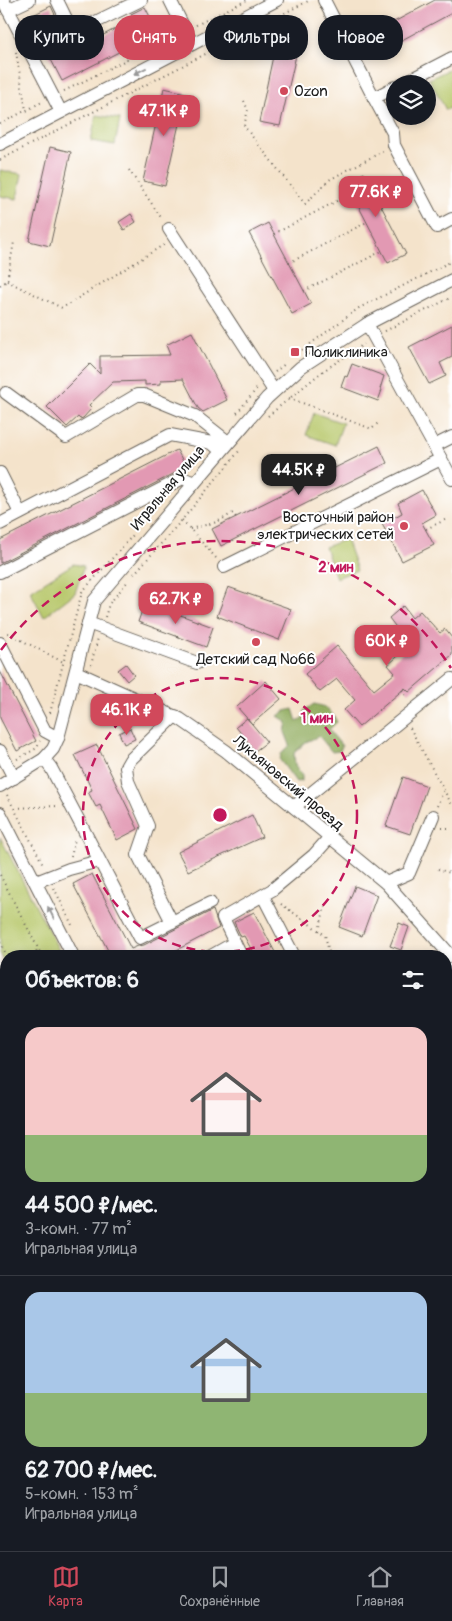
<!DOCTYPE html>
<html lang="ru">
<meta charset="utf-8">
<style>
:root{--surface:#171b24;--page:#20242c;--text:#f1f3f6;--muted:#9ea1a6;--line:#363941;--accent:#d1495b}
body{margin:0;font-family:Pangolin,sans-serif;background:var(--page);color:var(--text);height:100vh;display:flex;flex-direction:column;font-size:19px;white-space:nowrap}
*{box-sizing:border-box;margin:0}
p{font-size:16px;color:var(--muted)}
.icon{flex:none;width:28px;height:28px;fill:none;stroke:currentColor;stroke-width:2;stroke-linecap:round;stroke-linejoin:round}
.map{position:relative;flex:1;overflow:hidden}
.details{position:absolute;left:0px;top:950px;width:452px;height:601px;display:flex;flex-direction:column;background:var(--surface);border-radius:20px 20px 0 0;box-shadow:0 2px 8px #0003}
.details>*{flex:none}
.hud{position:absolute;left:15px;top:15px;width:422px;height:45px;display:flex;gap:10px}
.buttons{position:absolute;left:386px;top:75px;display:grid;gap:10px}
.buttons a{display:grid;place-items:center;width:50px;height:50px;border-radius:50%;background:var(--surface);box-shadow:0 2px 8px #0003;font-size:25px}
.price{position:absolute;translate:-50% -42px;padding:0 11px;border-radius:10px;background:var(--accent);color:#fff;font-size:16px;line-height:32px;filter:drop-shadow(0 1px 2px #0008)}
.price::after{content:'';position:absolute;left:50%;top:30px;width:15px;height:11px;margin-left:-8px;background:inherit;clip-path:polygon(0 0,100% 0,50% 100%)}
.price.on{background:#222;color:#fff}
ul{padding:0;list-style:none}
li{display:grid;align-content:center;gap:10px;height:265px;padding:0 25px}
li+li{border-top:1px solid var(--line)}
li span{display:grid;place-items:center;height:155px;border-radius:15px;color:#555}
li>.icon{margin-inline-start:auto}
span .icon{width:90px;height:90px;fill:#fffc;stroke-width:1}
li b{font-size:21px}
h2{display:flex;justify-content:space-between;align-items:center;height:60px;padding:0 25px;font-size:21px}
.tag{padding:0 18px;border-radius:20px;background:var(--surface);box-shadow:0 2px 8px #0003;font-size:18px;line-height:45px}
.tag.on{background:var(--accent);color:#fff}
.tabs{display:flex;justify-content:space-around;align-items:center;height:70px;border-top:1px solid var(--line);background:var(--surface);font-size:14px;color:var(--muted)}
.tabs a{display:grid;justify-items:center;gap:2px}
.tabs .on{color:var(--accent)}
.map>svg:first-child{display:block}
</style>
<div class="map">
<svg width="452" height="1551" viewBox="0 0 452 1551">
<rect width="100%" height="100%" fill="#fff"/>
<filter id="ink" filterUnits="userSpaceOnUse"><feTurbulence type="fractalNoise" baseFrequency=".02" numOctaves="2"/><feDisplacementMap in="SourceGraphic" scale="10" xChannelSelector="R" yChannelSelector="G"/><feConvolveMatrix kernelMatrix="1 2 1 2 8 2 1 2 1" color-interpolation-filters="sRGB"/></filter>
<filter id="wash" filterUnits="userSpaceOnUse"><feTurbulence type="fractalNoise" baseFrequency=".0096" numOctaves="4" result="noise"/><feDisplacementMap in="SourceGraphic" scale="20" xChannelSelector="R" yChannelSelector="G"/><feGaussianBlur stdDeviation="1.12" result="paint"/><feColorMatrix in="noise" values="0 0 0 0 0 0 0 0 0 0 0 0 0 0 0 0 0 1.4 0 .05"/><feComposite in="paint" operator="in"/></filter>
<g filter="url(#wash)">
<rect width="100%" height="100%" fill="#f4e3cb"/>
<!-- green -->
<g fill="#b7c76a" stroke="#6a7243">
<polygon points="452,68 452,107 446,110 429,79"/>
<polygon points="96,115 120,119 115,145 91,141"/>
<polygon points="0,170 22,174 17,199 0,196"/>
<polygon points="314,413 343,423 335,445 306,435"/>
<polygon points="346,539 357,570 336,578 325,547"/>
<polygon points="73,564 84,566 75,593 44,617 30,591"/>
<polygon points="0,837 62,956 6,956 6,965 0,953"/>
</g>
<!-- forest -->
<g fill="#91ac5e" stroke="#56643d">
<path d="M314 704C327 706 331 711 337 722L329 730 342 746 340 751 332 752 319 736 306 742 294 753 295 765 302 776V781L296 782 280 760 281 754 290 745 285 732 287 722 278 716 285 711 293 709 297 721 304 717 305 710Z"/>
<polygon points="0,1502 6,1502 6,1545 356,1545 363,1551 0,1551"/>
</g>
<g id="blocks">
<!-- building -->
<g fill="#e299b3">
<polygon points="435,0 452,0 452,13 376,54 366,37"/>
<polygon points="51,6 57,19 55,21 71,52 134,19 131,14 145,7 158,32 62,81 29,17"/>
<polygon points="279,28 301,33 280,126 259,122"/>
<polygon points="164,88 186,93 165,186 143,181"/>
<polygon points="50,147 71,152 50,246 29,241"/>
<polygon points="364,173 406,254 388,263 346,182"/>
<polygon points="131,214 136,222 124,230 119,222"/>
<polygon points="268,223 311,304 292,314 249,233"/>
<polygon points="452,325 452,357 440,363 446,376 429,384 409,347"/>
<polygon points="192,332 227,400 203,412 198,408 183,379 161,380 161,384 145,385 145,381 113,382 89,405 92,408 83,418 80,419 78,417 67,427 47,407 90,364 100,374 100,356 170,355 166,345"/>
<polygon points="352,364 384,376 380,389 382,390 378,401 341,387 345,376 347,377"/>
<polygon points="379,446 387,463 221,546 212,529"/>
<polygon points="177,450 187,469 179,471 0,563 0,540"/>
<polygon points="422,490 436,515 422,523 434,545 402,561 382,524 402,513 398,503"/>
<polygon points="228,587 291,609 279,640 217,616"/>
<polygon points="145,602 213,627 206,647 138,622"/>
<polygon points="403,606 412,618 420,611 440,633 445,629 452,638 452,655 409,692 405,688 359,727 344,710 355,700 337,679 320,692 305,674 337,646 374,690 395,673 388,665 405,650 407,642 389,618"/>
<polygon points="126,664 134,675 127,681 118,670"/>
<polygon points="0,671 36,741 17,751 0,718"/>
<polygon points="266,681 281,699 252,724 237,707"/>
<polygon points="247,718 267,742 255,751 236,727"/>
<polygon points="130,728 135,739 124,744 119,733"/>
<polygon points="97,745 138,829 117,840 100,805 96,807 88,792 92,790 75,755"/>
<polygon points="403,777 427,786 410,834 386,826"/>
<polygon points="252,815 262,837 188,871 178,852"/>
<polygon points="92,874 131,949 138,946 144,945 213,910 219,928 165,956 111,956 73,884"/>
<polygon points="355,886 377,895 362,936 339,927"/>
<polygon points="254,912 277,956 255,956 244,936 241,937 234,922"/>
<polygon points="399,923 409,927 401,950 390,946"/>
</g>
</g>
</g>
<g filter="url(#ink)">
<use href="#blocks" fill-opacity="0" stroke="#686259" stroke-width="1"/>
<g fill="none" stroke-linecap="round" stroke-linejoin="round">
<!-- minor casing -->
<g stroke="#686259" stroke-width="14">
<g id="minor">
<polyline points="3,0 61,112"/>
<polyline points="57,0 73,33 141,0"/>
<polyline points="170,0 192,44"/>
<polyline points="324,0 374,98 395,87"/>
<polyline points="8,10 29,0"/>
<polyline points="402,84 452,58"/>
<polyline points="374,98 393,133 394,145 437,227 452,219"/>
<polyline points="0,144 277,0"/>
<polyline points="169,229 274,391"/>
<polyline points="367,324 452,479"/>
<polyline points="6,393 66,437 137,395 144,395 195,416 228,442"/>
<polyline points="434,446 452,437"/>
<polyline points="0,473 20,513"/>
<polyline points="0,524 170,435 212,443 221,451"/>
<polyline points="224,567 441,459"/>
<polyline points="0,572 183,478 194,483"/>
<polyline points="88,623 197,663"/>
<polyline points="0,643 45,731 58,738"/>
<polyline points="76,672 180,719 226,751 386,883 452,957"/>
<polyline points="0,751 14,778"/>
<polyline points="44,759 51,768 79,821 140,938 210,903"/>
<polyline points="0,786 44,759 53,749 58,738 94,601 267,398 301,367 367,324 452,280"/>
<polyline points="294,807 452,679"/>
<polyline points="0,813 73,956"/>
<polyline points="36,882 69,869 99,861"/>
<polyline points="386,883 409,873 433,816"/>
<polyline points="263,896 294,956"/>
<polyline points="172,922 138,855 148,826 128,781 126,767 130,760 175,716"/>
<polyline points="211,956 234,943"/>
<polyline points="241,956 223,918 272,890 314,855 330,837"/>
<polyline points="0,975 6,987"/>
<polyline points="446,1081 452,1081"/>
<polyline points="0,1321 6,1327"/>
<polyline points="0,1427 6,1427"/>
<polyline points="446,1428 452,1429"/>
<polyline points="0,1484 6,1485"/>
<polyline points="419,1545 421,1551"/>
</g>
</g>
<!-- path -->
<g stroke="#686259" stroke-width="2" stroke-dasharray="1 4" stroke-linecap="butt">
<polyline points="196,25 247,0"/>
<polyline points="16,52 26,110 29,115"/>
<polyline points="64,91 174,36"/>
<polyline points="244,101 248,110 244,126 305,204 329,180 383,151"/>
<polyline points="0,124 42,102"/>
<polyline points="0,160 310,0"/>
<polyline points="129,170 162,219"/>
<polyline points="274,234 352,193"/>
<polyline points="289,263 367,222"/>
<polyline points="7,281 62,308 165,244"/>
<polyline points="0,285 7,281 14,242"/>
<polyline points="304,291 382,251"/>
<polyline points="385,331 452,297"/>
<polyline points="294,356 359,308 452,261"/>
<polyline points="275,372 286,363"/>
<polyline points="289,398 372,429 380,421"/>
<polyline points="237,413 258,387"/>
<polyline points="268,416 323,371 364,344"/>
<polyline points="182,520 216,558"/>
<polyline points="190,529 217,522 233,513 236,517"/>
<polyline points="426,529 447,519"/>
<polyline points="134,574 182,520 240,450"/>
<polyline points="105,617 109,604 129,580"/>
<polyline points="8,633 63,662"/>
<polyline points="91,665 98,638"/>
<polyline points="402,690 408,698"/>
<polyline points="50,713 82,592 134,534"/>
<polyline points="410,728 452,805"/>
<polyline points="17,759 37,748 40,741"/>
<polyline points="7,795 44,866"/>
<polyline points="437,806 444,790"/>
<polyline points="15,808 58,806"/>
<polyline points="442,828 452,828"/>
<polyline points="71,857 75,839"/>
<polyline points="438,869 450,873"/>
<polyline points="0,875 42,956"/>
<polyline points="54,888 73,927"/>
<polyline points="281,904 325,935 329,952 334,956"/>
<polyline points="319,931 326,902"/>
<polyline points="0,942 7,956"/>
<polyline points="36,956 37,946"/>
<polyline points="446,998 452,1000"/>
<polyline points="0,1014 6,1026"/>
<polyline points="0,1041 6,1037"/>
<polyline points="0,1287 6,1284"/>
<polyline points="0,1533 6,1527"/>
<polyline points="90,1545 97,1551"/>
<polyline points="172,1545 188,1551"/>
<polyline points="117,1551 118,1545"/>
<polyline points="175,1551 177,1545"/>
</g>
<!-- minor -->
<use href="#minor" stroke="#fff" stroke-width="12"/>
<!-- tram -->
<g stroke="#1c1c1c" stroke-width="1">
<polyline points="0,1325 6,1331"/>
<polyline points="446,1426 452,1426"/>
</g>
</g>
<!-- one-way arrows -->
<defs><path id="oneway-solid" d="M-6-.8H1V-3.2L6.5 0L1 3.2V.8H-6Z" transform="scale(1.25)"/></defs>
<g fill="#999">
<use href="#oneway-solid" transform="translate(140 71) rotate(153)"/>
<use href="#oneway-solid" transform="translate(51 913) rotate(-117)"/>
</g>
</g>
<!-- distance rings -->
<g fill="none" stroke="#c2185b" stroke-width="2.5" stroke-dasharray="9 6">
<circle cx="220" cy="815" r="137"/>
<path d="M1 650A274 274 0 0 1 451 668"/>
</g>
<!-- markers -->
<g fill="#d1495b" stroke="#fff" stroke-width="2">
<circle cx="284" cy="91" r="5"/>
<rect x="290" y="347" width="10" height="10" rx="2.5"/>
<circle cx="404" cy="526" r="5"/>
<circle cx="256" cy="642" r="5"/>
</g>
<g text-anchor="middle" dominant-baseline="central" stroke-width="4" stroke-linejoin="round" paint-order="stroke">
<!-- poi labels -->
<g font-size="15" fill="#1c1c1c" stroke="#fff" text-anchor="start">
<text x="294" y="91">Ozon</text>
<text x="305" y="352">Поликлиника</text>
<text x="394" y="517" text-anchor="end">Восточный район<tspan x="394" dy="17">электрических сетей</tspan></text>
<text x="256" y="659" text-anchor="middle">Детский сад №66</text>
</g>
<!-- street labels -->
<g font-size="15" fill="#1c1c1c" stroke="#fff">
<text transform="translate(168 488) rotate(-50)">Игральная улица</text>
<text transform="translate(288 783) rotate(40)">Лукьяновский проезд</text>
</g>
</g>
<circle cx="220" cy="815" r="8" fill="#c2185b" stroke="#fff" stroke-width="2.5"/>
<g font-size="15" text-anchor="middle" font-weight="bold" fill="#c2185b" stroke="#fff" stroke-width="4" stroke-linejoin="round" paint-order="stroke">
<text x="336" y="572">2 мин</text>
<text x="317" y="723">1 мин</text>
</g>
</svg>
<div class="buttons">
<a><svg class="icon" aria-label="layers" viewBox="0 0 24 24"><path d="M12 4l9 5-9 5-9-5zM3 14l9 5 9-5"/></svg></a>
</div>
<b class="price" style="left:164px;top:137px">47.1K ₽</b>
<b class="price" style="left:376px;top:218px">77.6K ₽</b>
<b class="price on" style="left:299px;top:496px">44.5K ₽</b>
<b class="price" style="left:176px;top:625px">62.7K ₽</b>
<b class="price" style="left:387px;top:667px">60K ₽</b>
<b class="price" style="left:127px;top:736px">46.1K ₽</b>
<div class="hud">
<a class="tag">Купить</a>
<a class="tag on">Снять</a>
<a class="tag">Фильтры</a>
<a class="tag">Новое</a>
</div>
<section class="details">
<h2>Объектов: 6<svg class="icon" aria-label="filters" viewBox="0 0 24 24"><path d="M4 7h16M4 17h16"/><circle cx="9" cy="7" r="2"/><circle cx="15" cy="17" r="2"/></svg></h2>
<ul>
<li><span style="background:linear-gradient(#f6c9c9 70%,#8fb573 0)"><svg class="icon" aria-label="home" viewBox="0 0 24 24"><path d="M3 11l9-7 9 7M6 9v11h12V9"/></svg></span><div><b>44 500 ₽/мес.</b><p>3-комн. · 77 m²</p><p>Игральная улица</p></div></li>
<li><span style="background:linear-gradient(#a9c7e8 65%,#8fb573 0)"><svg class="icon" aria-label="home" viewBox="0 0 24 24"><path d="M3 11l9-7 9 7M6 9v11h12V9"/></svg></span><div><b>62 700 ₽/мес.</b><p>5-комн. · 153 m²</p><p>Игральная улица</p></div></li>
</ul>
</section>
</div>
<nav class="tabs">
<a class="on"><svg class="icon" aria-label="map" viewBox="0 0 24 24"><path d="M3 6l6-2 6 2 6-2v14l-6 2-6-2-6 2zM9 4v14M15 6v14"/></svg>Карта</a>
<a><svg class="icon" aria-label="saved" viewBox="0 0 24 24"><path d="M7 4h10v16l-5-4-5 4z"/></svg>Сохранённые</a>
<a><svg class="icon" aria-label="home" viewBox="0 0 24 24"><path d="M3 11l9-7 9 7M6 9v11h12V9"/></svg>Главная</a>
</nav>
